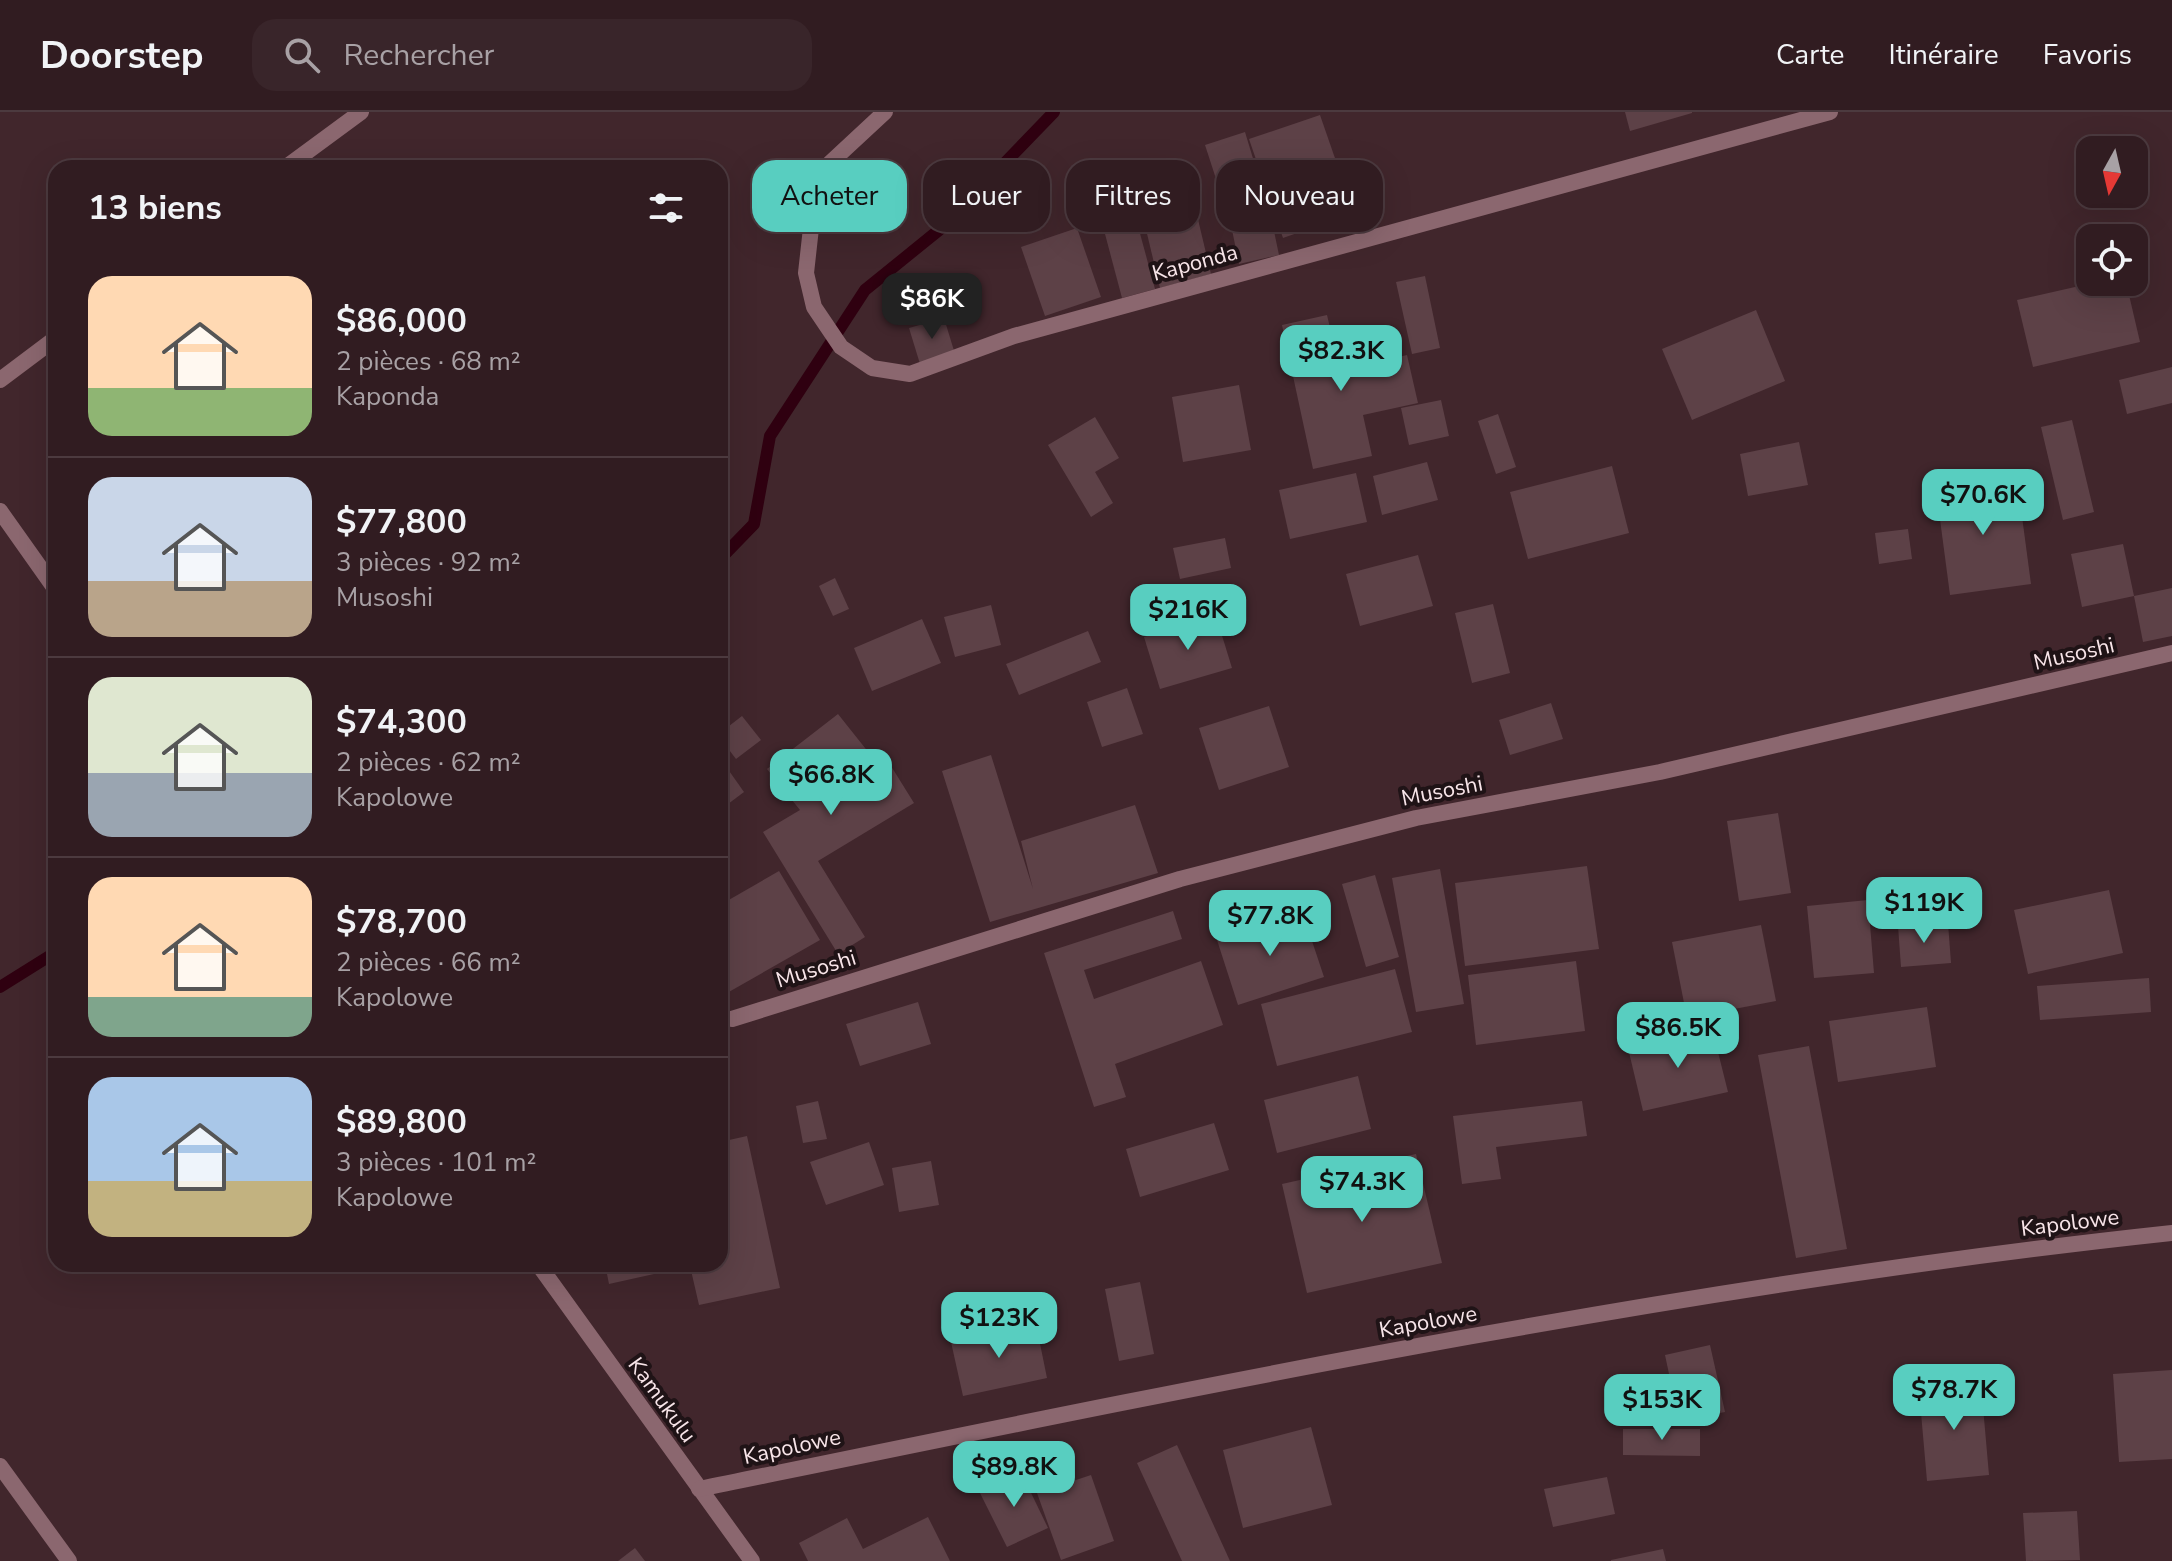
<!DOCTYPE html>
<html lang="fr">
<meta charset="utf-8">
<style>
:root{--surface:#311c21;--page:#39252a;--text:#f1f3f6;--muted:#a8a1a5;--line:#4c3a3f;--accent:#58cec0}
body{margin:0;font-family:"Nunito Sans",sans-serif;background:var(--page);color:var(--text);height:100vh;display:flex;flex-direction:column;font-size:30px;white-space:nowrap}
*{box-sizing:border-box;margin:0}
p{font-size:26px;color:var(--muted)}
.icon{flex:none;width:44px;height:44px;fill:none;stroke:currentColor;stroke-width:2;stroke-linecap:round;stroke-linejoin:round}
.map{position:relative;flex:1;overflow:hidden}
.sheet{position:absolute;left:48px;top:48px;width:680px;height:1112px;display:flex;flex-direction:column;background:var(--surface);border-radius:24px;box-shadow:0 8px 32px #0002,0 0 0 2px var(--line)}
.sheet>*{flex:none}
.banner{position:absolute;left:752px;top:48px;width:760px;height:72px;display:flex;gap:16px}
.needle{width:52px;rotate:188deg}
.buttons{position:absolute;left:2076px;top:24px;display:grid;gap:16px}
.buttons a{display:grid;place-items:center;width:72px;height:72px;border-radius:16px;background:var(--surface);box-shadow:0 8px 32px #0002,0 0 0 2px var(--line);font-size:40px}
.price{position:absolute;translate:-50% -68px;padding:0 18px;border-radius:16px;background:var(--accent);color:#111;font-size:26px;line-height:52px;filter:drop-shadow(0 2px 4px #0008)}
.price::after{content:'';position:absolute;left:50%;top:48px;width:24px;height:18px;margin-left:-12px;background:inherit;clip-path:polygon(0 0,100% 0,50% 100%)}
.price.active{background:#222;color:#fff}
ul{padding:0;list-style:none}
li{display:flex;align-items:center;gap:24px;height:200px;padding:0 40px}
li+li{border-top:2px solid var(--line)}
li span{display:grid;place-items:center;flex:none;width:224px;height:160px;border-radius:24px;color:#555}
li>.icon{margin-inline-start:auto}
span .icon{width:96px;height:96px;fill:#fffc;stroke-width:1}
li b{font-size:34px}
h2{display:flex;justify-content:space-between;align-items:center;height:96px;padding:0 40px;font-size:34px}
.tag{padding:0 28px;border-radius:24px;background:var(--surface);box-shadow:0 8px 32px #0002,0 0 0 2px var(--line);font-size:28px;line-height:72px}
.tag.active{background:var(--accent);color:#111}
header{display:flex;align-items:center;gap:48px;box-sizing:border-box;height:112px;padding:0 40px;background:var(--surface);border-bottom:2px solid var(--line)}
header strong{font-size:38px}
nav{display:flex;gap:44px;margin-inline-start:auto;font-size:28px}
.search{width:560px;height:72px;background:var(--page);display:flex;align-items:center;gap:20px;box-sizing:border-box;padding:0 28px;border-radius:24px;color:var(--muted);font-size:30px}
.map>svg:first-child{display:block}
</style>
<header>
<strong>Doorstep</strong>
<div class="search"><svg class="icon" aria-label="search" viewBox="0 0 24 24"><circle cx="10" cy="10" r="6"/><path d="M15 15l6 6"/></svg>Rechercher</div>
<nav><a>Carte</a><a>Itinéraire</a><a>Favoris</a></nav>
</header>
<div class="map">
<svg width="2172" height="1449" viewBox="0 0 2172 1449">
<rect width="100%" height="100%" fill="#41262c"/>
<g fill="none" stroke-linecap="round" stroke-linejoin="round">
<!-- stream -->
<g stroke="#2f0010" stroke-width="12">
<polyline points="720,447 754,412 770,324 865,178 944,114 1054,0"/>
<polyline points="0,875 56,840"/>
</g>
</g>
<!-- building -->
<g fill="#5d4147">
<polygon points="1625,0 1692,0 1692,1 1630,19"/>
<polygon points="1320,3 1354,101 1283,126 1249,27"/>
<polygon points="1245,20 1258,63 1219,76 1205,33"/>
<polygon points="1196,99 1211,162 1160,176 1144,109"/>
<polygon points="1270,100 1279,143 1239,152 1230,108"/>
<polygon points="1138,114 1155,177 1122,186 1105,122"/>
<polygon points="1077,116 1101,185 1045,204 1021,135"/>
<polygon points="1425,164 1440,236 1412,242 1396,170"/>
<polygon points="2097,170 2126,170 2140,230 2033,255 2017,188"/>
<polygon points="1756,198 1785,269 1692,308 1662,237"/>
<polygon points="1327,203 1340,258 1407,243 1418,291 1363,303 1372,344 1313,357 1282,213"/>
<polygon points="944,206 955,242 920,252 909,216"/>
<polygon points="2172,255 2172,291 2127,302 2119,268"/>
<polygon points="1239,273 1251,338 1183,350 1172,285"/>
<polygon points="1441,288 1449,324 1409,333 1401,296"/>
<polygon points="1498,302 1516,355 1496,362 1478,309"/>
<polygon points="1095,305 1119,346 1095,360 1113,391 1091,405 1048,333"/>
<polygon points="2072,308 2094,400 2063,408 2041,315"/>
<polygon points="1799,330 1808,373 1748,384 1740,342"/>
<polygon points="1427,350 1438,388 1382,403 1373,364"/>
<polygon points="1612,354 1629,421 1528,447 1510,380"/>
<polygon points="1356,361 1367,410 1290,427 1279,378"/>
<polygon points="2017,367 2031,472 1950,483 1936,377"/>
<polygon points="1908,417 1912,447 1879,452 1875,421"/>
<polygon points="1225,426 1231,456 1180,467 1173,436"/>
<polygon points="2123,432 2134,484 2082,495 2071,442"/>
<polygon points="1418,443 1433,494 1360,514 1346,462"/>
<polygon points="835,466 849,497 833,504 819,474"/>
<polygon points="2172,476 2172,524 2143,530 2134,484"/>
<polygon points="1493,492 1510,561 1472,571 1455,501"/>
<polygon points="991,493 1001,533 955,545 944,505"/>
<polygon points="1216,504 1232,556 1160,577 1144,525"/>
<polygon points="922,507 941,551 872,579 854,536"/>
<polygon points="1088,519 1101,550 1019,583 1006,552"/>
<polygon points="1127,576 1143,622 1102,635 1087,590"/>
<polygon points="1551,591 1563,627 1510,643 1499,608"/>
<polygon points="1269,594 1289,655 1219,678 1199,616"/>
<polygon points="838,602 873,646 829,681 886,646 914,691 818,749 865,825 838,842 763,720 800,698 767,657"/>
<polygon points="742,604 761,628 736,647 720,626 720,621"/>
<polygon points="991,643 1033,777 1021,729 1135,693 1158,761 990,810 942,659"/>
<polygon points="720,646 744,680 720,698"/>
<polygon points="1778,701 1791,781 1739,789 1727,709"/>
<polygon points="1587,754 1599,837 1465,854 1455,771"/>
<polygon points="1440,757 1464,892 1416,900 1392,766"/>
<polygon points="779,759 820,828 720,885 720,793"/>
<polygon points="1375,763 1399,845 1366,855 1342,772"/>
<polygon points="2109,778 2123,841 2028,862 2014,798"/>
<polygon points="1868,788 1874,861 1814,866 1807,794"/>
<polygon points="1173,799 1182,827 1084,858 1094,887 1201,849 1223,913 1115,952 1126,985 1094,995 1044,841"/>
<polygon points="1302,799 1324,865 1238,893 1217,828"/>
<polygon points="1948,811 1951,851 1901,855 1898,814"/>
<polygon points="1761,813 1776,889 1687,906 1672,830"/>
<polygon points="1576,849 1585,919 1476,933 1468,863"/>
<polygon points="1395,857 1412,920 1277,954 1261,892"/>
<polygon points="2149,866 2151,900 2040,908 2037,874"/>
<polygon points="918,890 931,932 860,954 846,912"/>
<polygon points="1927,895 1936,955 1838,970 1829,909"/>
<polygon points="1712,916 1728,980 1643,999 1628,936"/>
<polygon points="1809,934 1847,1137 1796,1146 1758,943"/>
<polygon points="1358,964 1371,1017 1277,1041 1264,988"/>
<polygon points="818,989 827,1027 803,1031 796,994"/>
<polygon points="1582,989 1587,1024 1496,1035 1501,1067 1462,1072 1453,1004"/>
<polygon points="1214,1011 1229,1058 1140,1085 1126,1037"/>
<polygon points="747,1024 780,1176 699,1193 690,1154 609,1172 605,1152 720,1152 720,1030"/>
<polygon points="869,1030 884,1073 826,1093 810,1050"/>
<polygon points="1416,1042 1442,1151 1307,1181 1282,1072"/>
<polygon points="931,1049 939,1093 899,1100 892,1056"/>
<polygon points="1140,1170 1154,1242 1119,1249 1105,1177"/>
<polygon points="1036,1212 1047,1266 963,1284 951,1230"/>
<polygon points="1710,1233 1725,1300 1679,1309 1665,1243"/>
<polygon points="2172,1258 2172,1347 2119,1350 2113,1262"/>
<polygon points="1981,1272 1989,1363 1927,1369 1919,1278"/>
<polygon points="1311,1315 1332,1393 1243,1416 1223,1338"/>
<polygon points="1623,1317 1700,1317 1700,1344 1623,1343"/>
<polygon points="1177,1333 1230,1449 1182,1449 1137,1351"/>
<polygon points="1020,1358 1048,1416 1007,1435 979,1379"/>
<polygon points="1091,1363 1114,1429 1061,1448 1037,1381"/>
<polygon points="1607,1365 1615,1402 1553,1415 1544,1377"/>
<polygon points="2077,1399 2080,1448 2026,1449 2023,1401"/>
<polygon points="928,1405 950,1449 808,1449 799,1431 847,1406 863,1437"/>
<polygon points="635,1436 645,1449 618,1449"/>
<polygon points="1663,1437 1666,1449 1611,1449 1611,1448"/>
</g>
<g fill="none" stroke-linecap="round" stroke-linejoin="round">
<!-- street -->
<g stroke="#8b676f" stroke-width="16">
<polyline points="885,0 830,51 820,70 813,98 806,161 814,195 841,235 872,256 910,262 1014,224 1830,0"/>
<polyline points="285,56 361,0"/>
<polyline points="0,268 56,226"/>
<polyline points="0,399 56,478"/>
<polyline points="732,907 1180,767 1416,706 1660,660 2172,541"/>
<polyline points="538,1152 752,1449"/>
<polyline points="0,1354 69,1449"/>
<path d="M699 1377C1187 1277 1676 1174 2172 1121"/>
</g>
</g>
<g text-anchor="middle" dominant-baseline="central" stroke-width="8" stroke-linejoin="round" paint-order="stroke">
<!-- street labels -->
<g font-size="22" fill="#f8e5e9" stroke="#1f1316">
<text transform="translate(1195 151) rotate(-15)">Kaponda</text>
<text transform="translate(2074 542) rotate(-13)">Musoshi</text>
<text transform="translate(1442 679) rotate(-11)">Musoshi</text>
<text transform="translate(816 857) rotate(-17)">Musoshi</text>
<text transform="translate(2070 1111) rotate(-7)">Kapolowe</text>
<text transform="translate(1428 1210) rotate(-10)">Kapolowe</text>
<text transform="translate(662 1288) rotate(54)">Kamukulu</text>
<text transform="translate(792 1335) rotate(-12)">Kapolowe</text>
</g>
</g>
</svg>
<div class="buttons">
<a><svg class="needle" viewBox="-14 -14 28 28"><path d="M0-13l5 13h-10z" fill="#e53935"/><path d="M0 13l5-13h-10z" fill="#a8a1a5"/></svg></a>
<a><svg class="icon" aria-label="locate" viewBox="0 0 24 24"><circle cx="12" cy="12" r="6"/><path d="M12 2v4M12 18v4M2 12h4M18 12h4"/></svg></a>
</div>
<b class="price active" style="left:932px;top:229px">$86K</b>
<b class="price" style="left:1341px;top:281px">$82.3K</b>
<b class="price" style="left:1983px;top:425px">$70.6K</b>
<b class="price" style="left:1188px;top:540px">$216K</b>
<b class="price" style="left:831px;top:705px">$66.8K</b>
<b class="price" style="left:1924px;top:833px">$119K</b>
<b class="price" style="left:1270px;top:846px">$77.8K</b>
<b class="price" style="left:1678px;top:958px">$86.5K</b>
<b class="price" style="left:1362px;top:1112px">$74.3K</b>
<b class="price" style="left:999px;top:1248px">$123K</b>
<b class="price" style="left:1954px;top:1320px">$78.7K</b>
<b class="price" style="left:1662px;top:1330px">$153K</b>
<b class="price" style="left:1014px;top:1397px">$89.8K</b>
<div class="banner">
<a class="tag active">Acheter</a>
<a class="tag">Louer</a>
<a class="tag">Filtres</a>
<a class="tag">Nouveau</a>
</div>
<section class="sheet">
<h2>13 biens<svg class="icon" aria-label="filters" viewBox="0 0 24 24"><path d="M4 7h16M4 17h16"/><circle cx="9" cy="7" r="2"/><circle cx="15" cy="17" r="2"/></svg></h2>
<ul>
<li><span style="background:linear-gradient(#ffd9b3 70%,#8fb573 0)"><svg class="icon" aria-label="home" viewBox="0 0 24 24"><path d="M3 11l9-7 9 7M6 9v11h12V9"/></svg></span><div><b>$86,000</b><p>2 pièces · 68 m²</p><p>Kaponda</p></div></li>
<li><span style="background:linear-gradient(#c9d6e8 65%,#b9a48a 0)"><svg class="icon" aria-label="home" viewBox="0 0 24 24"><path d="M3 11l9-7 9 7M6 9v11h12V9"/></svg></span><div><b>$77,800</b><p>3 pièces · 92 m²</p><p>Musoshi</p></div></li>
<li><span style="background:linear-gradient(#dfe7d0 60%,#9aa5b1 0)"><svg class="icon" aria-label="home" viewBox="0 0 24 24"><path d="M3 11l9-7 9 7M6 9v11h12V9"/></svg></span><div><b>$74,300</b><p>2 pièces · 62 m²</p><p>Kapolowe</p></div></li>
<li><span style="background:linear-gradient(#ffd9b3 75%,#7fa58c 0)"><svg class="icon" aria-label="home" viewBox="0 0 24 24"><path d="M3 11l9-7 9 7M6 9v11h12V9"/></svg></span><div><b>$78,700</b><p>2 pièces · 66 m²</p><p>Kapolowe</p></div></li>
<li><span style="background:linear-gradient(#a9c7e8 65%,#c2b280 0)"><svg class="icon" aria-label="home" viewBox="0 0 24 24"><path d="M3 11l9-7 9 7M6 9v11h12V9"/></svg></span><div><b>$89,800</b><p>3 pièces · 101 m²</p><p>Kapolowe</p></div></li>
</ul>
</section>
</div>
